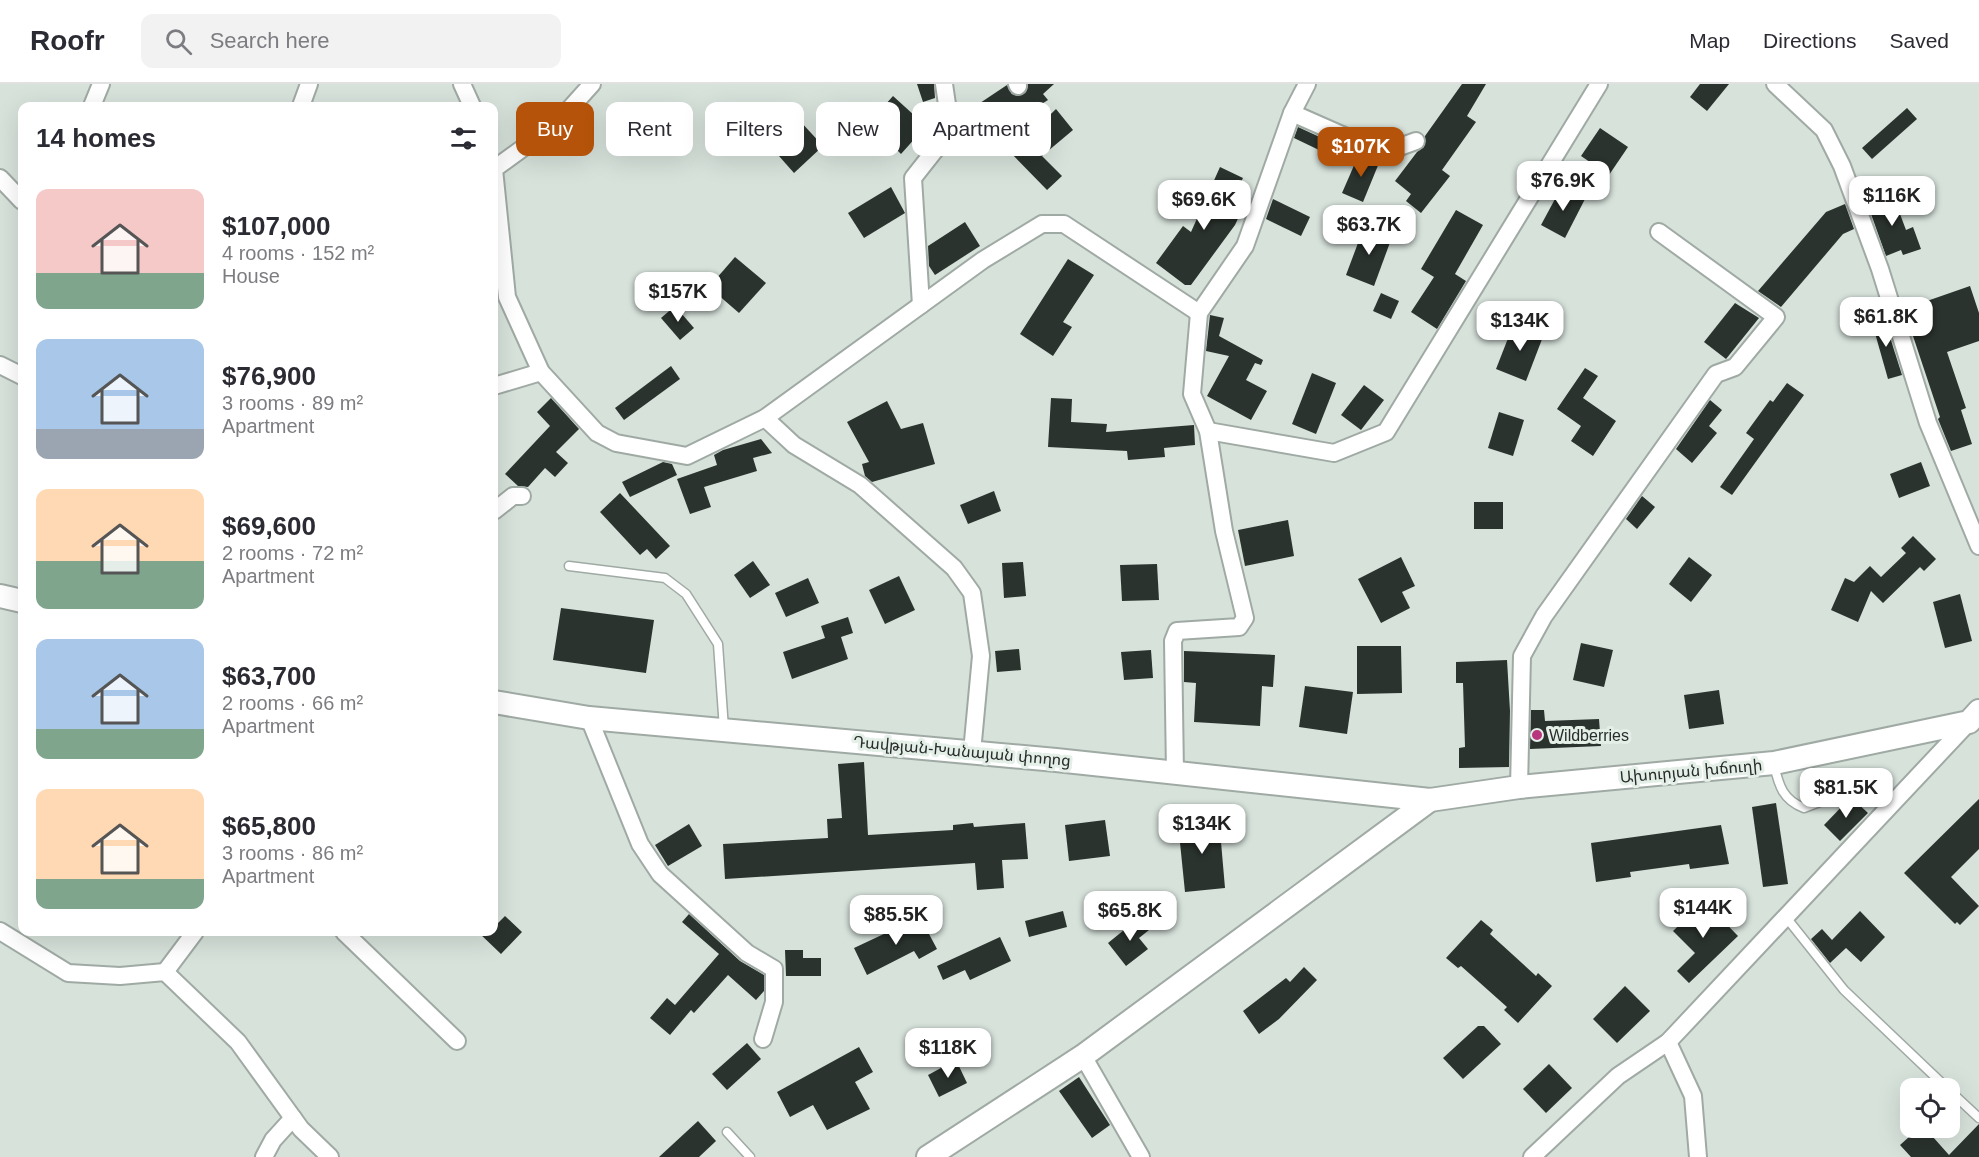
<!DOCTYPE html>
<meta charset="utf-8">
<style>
:root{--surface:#fff;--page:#f2f2f3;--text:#2b2b33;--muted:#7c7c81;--line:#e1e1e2;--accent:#b45309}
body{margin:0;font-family:Helvetica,"Noto Sans Armenian",sans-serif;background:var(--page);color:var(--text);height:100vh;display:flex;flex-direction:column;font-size:22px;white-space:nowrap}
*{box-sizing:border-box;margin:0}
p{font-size:20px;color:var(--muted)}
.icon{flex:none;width:33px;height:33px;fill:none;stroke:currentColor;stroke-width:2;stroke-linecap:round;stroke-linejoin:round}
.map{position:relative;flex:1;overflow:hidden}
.drawer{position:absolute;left:18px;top:18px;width:480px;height:834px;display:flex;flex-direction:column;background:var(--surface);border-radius:12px;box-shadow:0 6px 24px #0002}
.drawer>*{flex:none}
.top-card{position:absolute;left:516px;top:18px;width:570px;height:54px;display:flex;gap:12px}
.tools{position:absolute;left:1900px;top:994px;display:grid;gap:12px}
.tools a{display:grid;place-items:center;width:60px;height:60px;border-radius:12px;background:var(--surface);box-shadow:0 6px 24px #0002;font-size:30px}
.price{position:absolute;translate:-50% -51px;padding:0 14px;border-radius:12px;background:#fff;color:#222;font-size:20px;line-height:39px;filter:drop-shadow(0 2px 3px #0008)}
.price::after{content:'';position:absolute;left:50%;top:36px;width:18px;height:14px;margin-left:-9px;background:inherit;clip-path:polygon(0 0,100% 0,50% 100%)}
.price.selected{background:var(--accent);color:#fff}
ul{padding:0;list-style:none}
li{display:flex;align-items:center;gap:18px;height:150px;padding:0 18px}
li span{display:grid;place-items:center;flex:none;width:168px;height:120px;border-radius:12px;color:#555}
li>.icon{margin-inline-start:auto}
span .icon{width:72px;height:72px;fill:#fffc;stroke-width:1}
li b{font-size:26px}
h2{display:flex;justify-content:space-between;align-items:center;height:72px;padding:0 18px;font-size:26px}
.pill{padding:0 21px;border-radius:12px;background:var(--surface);box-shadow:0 6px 24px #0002;font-size:21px;line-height:54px}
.pill.selected{background:var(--accent);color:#fff}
header{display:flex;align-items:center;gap:36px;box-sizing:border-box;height:84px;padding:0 30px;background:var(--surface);border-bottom:2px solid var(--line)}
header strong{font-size:28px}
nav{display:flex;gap:33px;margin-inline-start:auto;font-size:21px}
.search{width:420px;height:54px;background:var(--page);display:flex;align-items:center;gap:15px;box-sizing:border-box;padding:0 21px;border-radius:12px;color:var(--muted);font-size:22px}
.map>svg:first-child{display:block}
</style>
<header>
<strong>Roofr</strong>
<div class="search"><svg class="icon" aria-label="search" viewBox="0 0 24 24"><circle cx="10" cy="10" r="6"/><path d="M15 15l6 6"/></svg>Search here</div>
<nav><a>Map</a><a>Directions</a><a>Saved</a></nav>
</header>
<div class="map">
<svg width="1979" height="1073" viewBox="0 0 1979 1073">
<rect width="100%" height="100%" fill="#d7e2db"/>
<!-- building -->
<g fill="#2b332e">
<polygon points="917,0 934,0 935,14 923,18"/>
<polygon points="1028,0 1054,0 1043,10 1048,16 985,56 980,48 960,60 954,50 959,33 1007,1 1012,10 1018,12 1026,8"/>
<polygon points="1462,0 1486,0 1467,32 1476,38 1442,86 1450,92 1421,129 1406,117 1411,110 1395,97 1417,68 1424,63 1425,52"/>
<polygon points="1700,0 1729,0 1707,27 1690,13"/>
<polygon points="893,12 926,42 901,70 883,52 874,62 860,49"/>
<polygon points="1907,24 1917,35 1872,75 1862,64"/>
<polygon points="1056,25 1073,46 1042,72 1062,92 1047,106 1011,69"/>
<polygon points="800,37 823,62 794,89 771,63"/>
<polygon points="1298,43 1324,55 1319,66 1294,54"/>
<polygon points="1600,44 1628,63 1609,91 1581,72"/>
<polygon points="1359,70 1379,79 1363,118 1342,109"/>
<polygon points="1220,83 1243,94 1231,119 1243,124 1235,141 1191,201 1185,201 1156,179 1183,142 1191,148"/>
<polygon points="1562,102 1585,115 1565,154 1541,141"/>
<polygon points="891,103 905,129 864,154 848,129"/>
<polygon points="1880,110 1883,119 1894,114 1906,146 1913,143 1921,165 1903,171 1901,166 1886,172 1866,116"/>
<polygon points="1273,115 1310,133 1301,152 1266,135"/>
<polygon points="1845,120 1854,145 1843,150 1781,223 1758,207 1826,128"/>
<polygon points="1456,126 1483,141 1455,190 1466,197 1437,245 1411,228 1434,193 1421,185"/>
<polygon points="965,138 980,162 935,191 929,182 928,162"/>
<polygon points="1364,143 1392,153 1374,202 1346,191"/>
<polygon points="735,173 766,199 739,229 709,203"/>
<polygon points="1068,175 1094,191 1063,238 1072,243 1053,272 1020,250"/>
<polygon points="1970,202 1979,229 1979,257 1947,268 1966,324 1961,326 1972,360 1951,367 1938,335 1940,333 1904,225"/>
<polygon points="1381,209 1399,217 1391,235 1373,227"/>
<polygon points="1735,219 1759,234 1726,275 1704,258"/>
<polygon points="675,222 694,244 680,256 661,234"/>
<polygon points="1210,231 1224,234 1219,252 1263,276 1261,281 1255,279 1246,296 1267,307 1251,336 1207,312 1229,272 1206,267"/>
<polygon points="1883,231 1902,291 1888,295 1871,235"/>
<polygon points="1514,239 1544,250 1526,297 1496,285"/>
<polygon points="671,282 680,295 624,336 615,324"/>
<polygon points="1585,284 1598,292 1583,314 1616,337 1593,372 1571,357 1581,342 1557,325"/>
<polygon points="1312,289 1336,299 1316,350 1292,340"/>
<polygon points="1787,299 1804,311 1732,411 1720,403 1754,355 1746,349 1770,316 1773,318"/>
<polygon points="1364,301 1384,316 1361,346 1341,331"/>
<polygon points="551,314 579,345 556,368 568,379 555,393 545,384 528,403 518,402 505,390 550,342 537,328"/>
<polygon points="1051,314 1072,315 1071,338 1107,340 1106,348 1194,341 1195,361 1164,364 1165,373 1128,376 1127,367 1048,363"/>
<polygon points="1710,316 1722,326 1709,342 1717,349 1692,379 1676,365"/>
<polygon points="887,317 901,345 923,339 935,380 872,398 865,392 862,380 869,378 847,338"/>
<polygon points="1499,328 1524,336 1513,372 1488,364"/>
<polygon points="761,355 772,369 753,374 757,387 704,403 711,423 690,430 677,395 717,381 714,371 723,366"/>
<polygon points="663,378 672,380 677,391 630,413 622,398"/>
<polygon points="1921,378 1930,402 1899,414 1890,390"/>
<polygon points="994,407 1001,427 968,440 960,421"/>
<polygon points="620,409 670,462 656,475 647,465 640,471 600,428"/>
<polygon points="1642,412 1655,423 1637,445 1626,435"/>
<rect x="1474" y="418" width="29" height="27"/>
<polygon points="1288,436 1294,472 1245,482 1238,446"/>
<polygon points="1913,452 1936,475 1924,487 1920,483 1883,519 1871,507 1858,538 1831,526 1845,494 1854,498 1870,482 1881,493 1906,469 1901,464"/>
<polygon points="1401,473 1415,502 1402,508 1410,524 1381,539 1358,495"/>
<polygon points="1689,473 1712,491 1691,518 1669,500"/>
<polygon points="753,477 770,501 750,514 734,491"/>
<polygon points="1023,478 1026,512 1004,514 1002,479"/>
<polygon points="1157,480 1159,516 1122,517 1120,481"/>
<polygon points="899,492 915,526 885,540 869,506"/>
<polygon points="808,494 819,519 786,533 775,509"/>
<polygon points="1960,510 1972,557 1945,564 1933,518"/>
<polygon points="561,524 654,536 646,589 553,576"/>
<polygon points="848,533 853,549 841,553 848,575 792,595 783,568 825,554 821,542"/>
<polygon points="1581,559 1613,566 1604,603 1573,596"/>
<polygon points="1357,562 1401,562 1402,609 1357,610"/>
<polygon points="1019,565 1021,586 997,588 995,567"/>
<polygon points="1151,566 1153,594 1124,596 1121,568"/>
<polygon points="1184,567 1275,571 1273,603 1262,602 1260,642 1194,638 1196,599 1184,598"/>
<polygon points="1507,576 1510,627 1509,683 1459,684 1459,664 1465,663 1463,599 1456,599 1456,578"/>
<polygon points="1305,602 1353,608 1347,650 1299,643"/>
<polygon points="1719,606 1724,640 1689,645 1684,611"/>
<polygon points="1531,626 1544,626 1545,637 1599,635 1601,662 1530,665"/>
<polygon points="864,678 868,751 953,746 953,741 973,739 974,743 1025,739 1028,775 1002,776 1004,804 977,806 975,779 725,795 723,760 828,754 827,735 842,734 838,680"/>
<polygon points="1832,691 1834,706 1805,714 1803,695"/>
<polygon points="1849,715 1853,715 1868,729 1840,757 1824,741"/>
<polygon points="1979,715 1979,765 1951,793 1979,822 1960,841 1957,838 1955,840 1904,789"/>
<polygon points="1776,719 1788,800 1763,803 1752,723"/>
<polygon points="1219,735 1225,804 1185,808 1178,739"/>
<polygon points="1105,736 1110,772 1069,777 1065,741"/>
<polygon points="689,740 702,762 668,782 655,761"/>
<polygon points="1721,741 1729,780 1690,785 1689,780 1630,788 1631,793 1596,798 1591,759"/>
<polygon points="1704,817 1738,852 1689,899 1677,887 1695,869 1673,847"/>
<polygon points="1063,827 1067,843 1029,853 1025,837"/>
<polygon points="1860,827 1885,853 1861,878 1846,864 1830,879 1811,855 1822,845 1832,856"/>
<polygon points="689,830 740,877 764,891 764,907 756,916 728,891 694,929 691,926 670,951 650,934 667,914 675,921 719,870 682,838"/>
<polygon points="505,832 522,848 501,870 478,848 494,848 494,843"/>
<polygon points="920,833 937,865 919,875 914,867 867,891 854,864"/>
<polygon points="1140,833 1149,846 1139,854 1148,865 1126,882 1108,859"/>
<polygon points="1481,836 1493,846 1490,850 1536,892 1538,889 1552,902 1518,939 1504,926 1507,923 1461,882 1458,884 1446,874"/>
<polygon points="1000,853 1011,877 970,896 965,886 943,896 937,882"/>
<polygon points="785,866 803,866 803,874 821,874 821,892 786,892"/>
<polygon points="1304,883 1317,896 1279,935 1259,950 1243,927 1286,894 1290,898"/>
<polygon points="1625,902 1650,927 1617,959 1593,935"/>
<polygon points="1478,942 1484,942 1501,960 1463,995 1443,974"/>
<polygon points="747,959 761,975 727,1006 712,990"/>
<polygon points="859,963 873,988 855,998 870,1025 827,1046 813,1021 790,1033 777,1008"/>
<polygon points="956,976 967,999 939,1013 928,991"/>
<polygon points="1549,980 1572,1004 1546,1029 1523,1005"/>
<polygon points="1079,993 1110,1041 1092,1054 1059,1007"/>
<polygon points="698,1037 716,1057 699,1073 659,1073"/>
<polygon points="1979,1040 1979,1073 1911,1073 1900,1061 1919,1044 1925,1044 1949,1071"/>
</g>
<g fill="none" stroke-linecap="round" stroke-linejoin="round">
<!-- lane casing -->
<g stroke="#a0aaa4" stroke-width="11">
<g id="lane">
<polyline points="569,482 665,494 686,510 718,560 724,645"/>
<path d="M1774 681C1779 702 1783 716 1804 724L1838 711 1866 706 1893 719"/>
<polyline points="1785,832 1844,906 1948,1005"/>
<polyline points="1950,1007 1979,1034"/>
<polyline points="727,1048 750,1073"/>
</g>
</g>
<!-- street casing -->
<g stroke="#a0aaa4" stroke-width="20">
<g id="street">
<polyline points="462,0 472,22"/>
<polyline points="592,0 556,40 494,85 507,213 541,288 597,349 616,359 687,372 765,334 983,176 1042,140 1064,140 1199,229"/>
<polyline points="1017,0 1018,2"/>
<polyline points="1775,0 1824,46 1842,82 1880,185 1928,339 1979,462"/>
<polyline points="92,22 101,0"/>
<polyline points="301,22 309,0"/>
<polyline points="1292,29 1383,69 1416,57"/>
<polyline points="0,94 22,117"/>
<polyline points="921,221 913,94 939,61 949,34 944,0"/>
<polyline points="0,281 22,292"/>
<polyline points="494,302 541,288"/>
<polyline points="765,334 794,361 860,401 954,484 972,509 981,572 972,668"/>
<polyline points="1208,347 1334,369 1386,348 1599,0"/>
<polyline points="494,427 513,412 522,412"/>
<polyline points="589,634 640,760 660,790 747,869 774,885 774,918 763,955"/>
<polyline points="1175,689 1173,557 1177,547 1239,543 1245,534 1224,447 1208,347 1192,310 1199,229 1245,162 1292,29 1307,0"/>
<polyline points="1519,703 1522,572 1544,532 1716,290 1735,283 1776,233 1659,148"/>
<polyline points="0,847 68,889 120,892 165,888 238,958 301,1045 330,1073"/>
<polyline points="344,848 457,957"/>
<polyline points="165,888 195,848"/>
<polyline points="1668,958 1693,1012 1698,1073"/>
<polyline points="1083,972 1141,1073"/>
<polyline points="264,1073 273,1056 293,1034"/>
<polyline points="1532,1073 1618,992 1668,958 1969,638"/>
</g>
</g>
<!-- secondary casing -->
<g stroke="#a0aaa4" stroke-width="26">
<g id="secondary">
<polyline points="0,512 22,517"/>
<polyline points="494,618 589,634 1056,676 1430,716 1519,703 1774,679 1969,638 1979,627"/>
<polyline points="928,1073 1083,972 1430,716"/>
</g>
</g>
<!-- lane -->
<use href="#lane" stroke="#fff" stroke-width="8"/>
<!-- street -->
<use href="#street" stroke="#fff" stroke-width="16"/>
<!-- secondary -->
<use href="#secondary" stroke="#fff" stroke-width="22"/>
</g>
<!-- markers -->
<circle fill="#b8367d" stroke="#e4efe8" stroke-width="2" cx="1537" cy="651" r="6"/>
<g text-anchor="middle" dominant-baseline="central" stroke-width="6" stroke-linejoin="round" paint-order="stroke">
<!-- poi labels -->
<g font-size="16" fill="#282c2a" stroke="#e4efe8" text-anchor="start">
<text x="1549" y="651">Wildberries</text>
</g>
<!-- street labels -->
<g font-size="16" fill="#282c2a" stroke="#e4efe8">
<text transform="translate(962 667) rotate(5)">Դավթյան-Խանայան փողոց</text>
<text transform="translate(1691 687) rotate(-5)">Ախուրյան խճուղի</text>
</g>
</g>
</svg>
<div class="tools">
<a><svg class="icon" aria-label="locate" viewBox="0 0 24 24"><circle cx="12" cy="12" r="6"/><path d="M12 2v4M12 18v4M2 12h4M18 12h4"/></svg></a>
</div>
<b class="price selected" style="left:1361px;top:94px">$107K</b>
<b class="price" style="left:1563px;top:128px">$76.9K</b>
<b class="price" style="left:1892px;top:143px">$116K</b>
<b class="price" style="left:1204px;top:147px">$69.6K</b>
<b class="price" style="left:1369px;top:172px">$63.7K</b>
<b class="price" style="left:678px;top:239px">$157K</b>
<b class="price" style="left:1886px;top:264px">$61.8K</b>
<b class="price" style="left:1520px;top:268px">$134K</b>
<b class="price" style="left:1846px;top:735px">$81.5K</b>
<b class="price" style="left:1202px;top:771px">$134K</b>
<b class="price" style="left:1703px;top:855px">$144K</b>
<b class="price" style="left:1130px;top:858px">$65.8K</b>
<b class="price" style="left:896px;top:862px">$85.5K</b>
<b class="price" style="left:948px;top:995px">$118K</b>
<div class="top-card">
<a class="pill selected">Buy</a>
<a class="pill">Rent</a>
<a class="pill">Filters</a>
<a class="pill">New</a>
<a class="pill">Apartment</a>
</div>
<section class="drawer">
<h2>14 homes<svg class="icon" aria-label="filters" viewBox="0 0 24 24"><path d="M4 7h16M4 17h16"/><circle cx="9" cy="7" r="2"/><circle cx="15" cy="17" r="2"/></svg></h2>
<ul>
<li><span style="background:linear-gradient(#f6c9c9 70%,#7fa58c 0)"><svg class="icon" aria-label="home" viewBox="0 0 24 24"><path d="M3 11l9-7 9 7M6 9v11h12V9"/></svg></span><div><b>$107,000</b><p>4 rooms · 152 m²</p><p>House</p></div></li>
<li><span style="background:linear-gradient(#a9c7e8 75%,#9aa5b1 0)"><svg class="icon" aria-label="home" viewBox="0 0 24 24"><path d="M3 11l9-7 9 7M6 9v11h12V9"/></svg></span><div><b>$76,900</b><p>3 rooms · 89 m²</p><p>Apartment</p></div></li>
<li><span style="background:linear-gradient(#ffd9b3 60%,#7fa58c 0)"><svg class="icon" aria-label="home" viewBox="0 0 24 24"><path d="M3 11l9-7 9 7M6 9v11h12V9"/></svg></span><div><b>$69,600</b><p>2 rooms · 72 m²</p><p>Apartment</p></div></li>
<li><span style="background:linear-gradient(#a9c7e8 75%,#7fa58c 0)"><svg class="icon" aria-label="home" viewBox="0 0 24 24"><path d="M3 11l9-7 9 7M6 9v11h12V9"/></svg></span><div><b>$63,700</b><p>2 rooms · 66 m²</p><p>Apartment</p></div></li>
<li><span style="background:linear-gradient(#ffd9b3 75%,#7fa58c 0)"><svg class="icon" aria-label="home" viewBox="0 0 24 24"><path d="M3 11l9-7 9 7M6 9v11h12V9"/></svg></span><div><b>$65,800</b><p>3 rooms · 86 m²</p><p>Apartment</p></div></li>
</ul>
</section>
</div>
